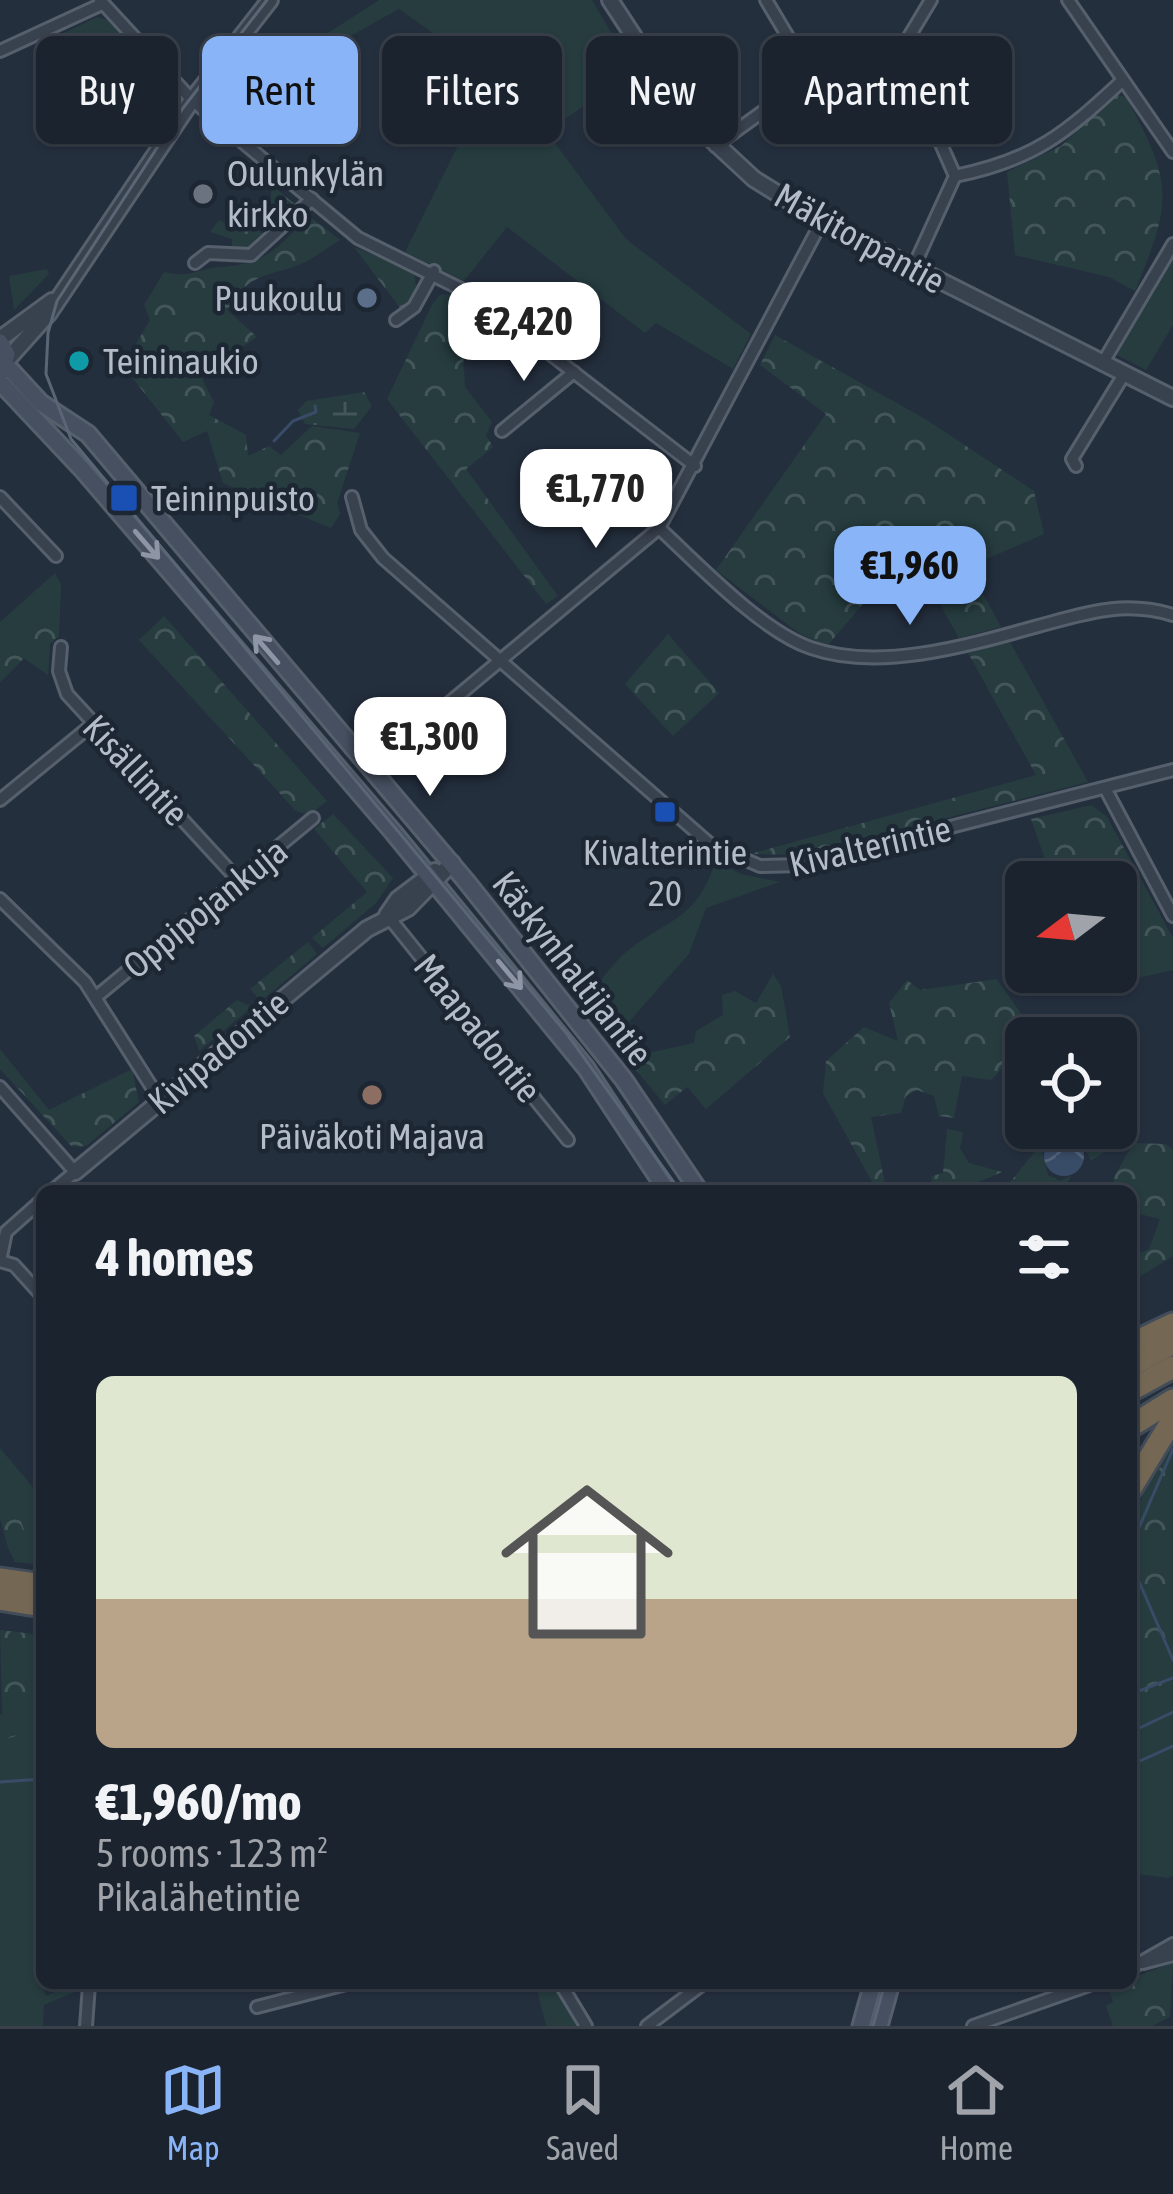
<!DOCTYPE html>
<meta charset="utf-8">
<style>
:root{--surface:#1b232e;--page:#282f3a;--text:#f1f3f6;--muted:#a0a4aa;--line:#39404a;--accent:#8ab4f8}
body{margin:0;font-family:"Asap Condensed",sans-serif;background:var(--page);color:var(--text);height:100vh;display:flex;flex-direction:column;font-size:45px;white-space:nowrap}
*{box-sizing:border-box;margin:0}
p{font-size:39px;color:var(--muted)}
.icon{flex:none;width:66px;height:66px;fill:none;stroke:currentColor;stroke-width:2;stroke-linecap:round;stroke-linejoin:round}
.map{position:relative;flex:1;overflow:hidden}
.details{position:absolute;left:36px;top:1185px;width:1101px;height:804px;display:flex;flex-direction:column;background:var(--surface);border-radius:18px;box-shadow:0 3px 9px #0004,0 0 0 3px var(--line)}
.details>*{flex:none}
.hud{position:absolute;left:36px;top:36px;width:1101px;height:108px;display:flex;gap:24px}
.needle{width:78px;rotate:254deg}
.controls{position:absolute;left:1005px;top:861px;display:grid;gap:24px}
.controls a{display:grid;place-items:center;width:132px;height:132px;border-radius:18px;background:var(--surface);box-shadow:0 3px 9px #0004,0 0 0 3px var(--line);font-size:60px}
.price{position:absolute;translate:-50% -102px;padding:0 27px;border-radius:24px;background:#fff;color:#222;font-size:39px;line-height:78px;filter:drop-shadow(0 3px 6px #0008)}
.price::after{content:'';position:absolute;left:50%;top:72px;width:36px;height:27px;margin-left:-18px;background:inherit;clip-path:polygon(0 0,100% 0,50% 100%)}
.price.current{background:var(--accent);color:#111}
ul{padding:0;list-style:none}
li{display:grid;align-content:center;gap:24px;height:636px;padding:0 60px}
li+li{border-top:3px solid var(--line)}
li span{display:grid;place-items:center;height:372px;border-radius:18px;color:#555}
li>.icon{margin-inline-start:auto}
span .icon{width:216px;height:216px;fill:#fffc;stroke-width:1}
li b{font-size:51px}
h2{display:flex;justify-content:space-between;align-items:center;height:144px;padding:0 60px;font-size:51px}
.pill{padding:0 42px;border-radius:18px;background:var(--surface);box-shadow:0 3px 9px #0004,0 0 0 3px var(--line);font-size:42px;line-height:108px}
.pill.current{background:var(--accent);color:#111}
.tabs{display:flex;justify-content:space-around;align-items:center;height:168px;border-top:3px solid var(--line);background:var(--surface);font-size:33px;color:var(--muted)}
.tabs a{display:grid;justify-items:center;gap:6px}
.tabs .current{color:var(--accent)}
.map>svg:first-child{display:block}
</style>
<div class="map">
<svg width="1173" height="2026" viewBox="0 0 1173 2026">
<defs>
<pattern id="forest-crowns" width="20" height="18" patternUnits="userSpaceOnUse" patternTransform="scale(3)"><rect width="20" height="18" fill="#263c3f"/><path d="M2 6a3 3 0 1 1 6 0M12 15a3 3 0 1 1 6 0" fill="none" stroke="#435659"/></pattern>
<pattern id="wetland-marsh" width="20" height="14" patternUnits="userSpaceOnUse" patternTransform="scale(3)"><rect width="20" height="14" fill="#263c3f"/><path d="M1 5h8M5 5V1M11 12h8M15 12V8" fill="none" stroke="#435659"/></pattern>
<pattern id="water-waves" width="16" height="10" patternUnits="userSpaceOnUse" patternTransform="scale(3)"><rect width="16" height="10" fill="#394c67"/><path d="M0 5q4-4 8 0t8 0" fill="none" stroke="#53647b"/></pattern>
</defs>
<rect width="100%" height="100%" fill="#242f3e"/>
<!-- green -->
<g fill="#263c3f">
<polygon points="379,0 592,0 635,73 546,131 626,239 751,334 733,369 656,323 645,333 507,227 464,281 405,252 479,103 440,38 399,9 275,78 270,70 211,108 209,101 263,34 283,62"/>
<polygon points="1173,254 1173,325 1146,370 1115,354"/>
<polygon points="47,269 49,274 14,310 9,276"/>
<polygon points="55,573 61,584 59,636 50,644 48,675 24,658 0,682 0,622"/>
<path d="M716 861 741 874 780 882 706 908 689 954 612 1041 580 1006C596 988 612 962 631 948 676 915 695 919 716 861Z"/>
<polygon points="1173,1428 1173,1876 1168,1878 1131,1873 1131,1521"/>
<polygon points="0,1448 42,1498 42,1565 15,1562 8,1548 21,1547 0,1509"/>
<polygon points="0,1714 42,1722 42,1983 46,1996 75,1983 80,1990 44,2005 43,2026 0,2026"/>
<polygon points="535,1983 551,1983 577,2026 546,2026"/>
</g>
<!-- forest -->
<g fill="url(#forest-crowns)">
<polygon points="97,17 111,21 144,57 122,83 54,38"/>
<polygon points="238,65 271,70 211,108 209,101"/>
<path d="M1116 95 1126 97C1173 184 1173 199 1135 291L1109 277 1015 255 1007 172 1061 146Z"/>
<path d="M272 185 299 208C282 226 260 256 232 250V239L210 232 219 220 231 226 239 218 265 235 277 215 270 203Z"/>
<path d="M309 216 340 240C326 248 311 261 296 266 265 276 246 276 227 310L257 337 200 375 214 402 209 415 246 435 248 456 269 446 281 455 312 426 360 433 337 503 340 514 331 528 223 483 207 431 183 442 123 366 150 320 144 305 164 272C193 279 197 268 220 267 267 264 277 248 309 216Z"/>
<polygon points="354,247 414,271 416,287 403,312"/>
<polygon points="456,294 490,321 463,352 465,387 492,422 486,435 493,447 466,469 558,596 546,604 387,399 433,303 440,295"/>
<polygon points="775,335 927,420 1034,491 1044,534 968,567 1001,627 959,638 933,592 898,563 827,646 799,633 716,570 826,414 760,365"/>
<polygon points="61,584 59,636 50,644 48,675 24,658 0,682 0,637"/>
<polygon points="164,616 327,801 309,815 296,811 139,640"/>
<polygon points="668,634 719,693 673,736 625,684"/>
<polygon points="1010,642 1088,782 799,855 750,854 1036,775 968,653"/>
<polygon points="1092,805 1107,817 1173,938 1173,970 1133,979 1116,947 1127,937 1116,918 1116,882 1031,882 1048,868 1031,819"/>
<polygon points="333,814 393,878 376,903 323,948 312,938 367,892 314,829"/>
<polygon points="308,942 317,954 261,1001 250,989"/>
<polygon points="773,974 781,986 790,1037 706,1109 687,1087 665,1105 612,1041 624,1036 635,1056 694,1043 696,1031 723,1015 722,995 735,991 756,1003"/>
<polygon points="997,979 1038,1038 1026,1038 1026,1053 1019,1051 991,1080 962,1076 954,1118 939,1116 934,1096 917,1090 906,1096 901,1113 871,1117 885,1183 877,1191 823,1093 826,1061 864,1027 898,1041 889,1003 907,980 920,990"/>
<polygon points="237,1000 252,1007 199,1051 194,1036"/>
<polygon points="0,1049 49,1110 132,1069 139,1102 86,1146 72,1147 0,1069"/>
<polygon points="1054,1128 1084,1128 1110,1143 1109,1149 1091,1161 1080,1138 1066,1130 1042,1151 1048,1175 1060,1181 1071,1176 1063,1191 1003,1191"/>
<polygon points="947,1129 963,1132 960,1148 969,1163 1002,1172 958,1191 922,1191 930,1189 932,1176 943,1173"/>
<polygon points="1133,1143 1166,1144 1173,1150 1173,1256 1131,1282 1131,1258 1149,1249 1160,1219 1131,1212 1131,1191 1117,1191 1113,1179"/>
<path d="M1173 1455V1679L1131 1702C1131 1626 1110 1507 1173 1455Z"/>
<polygon points="0,1481 10,1484 26,1537 21,1547 8,1548 0,1518"/>
<polygon points="0,1630 42,1635 42,1728 3,1740"/>
<polygon points="1173,1962 1170,2017 1152,2026 1113,2026 1106,2006 1113,2002 1109,1988"/>
</g>
<!-- wetland -->
<polygon fill="url(#wetland-marsh)" points="364,392 372,406 354,429 305,424 298,410 306,401"/>
<!-- water -->
<circle fill="url(#water-waves)" cx="1064" cy="1156" r="20"/>
<g fill="none" stroke-linecap="round" stroke-linejoin="round">
<!-- stream -->
<g stroke="#394c67" stroke-width="3">
<polyline points="274,441 293,421 316,412 315,406"/>
<polyline points="1131,1546 1173,1449"/>
<polyline points="1131,1563 1173,1660"/>
<polyline points="1131,1694 1173,1678"/>
<polyline points="1131,1732 1173,1712"/>
<polyline points="1131,1765 1173,1746"/>
<polyline points="0,1782 42,1779"/>
</g>
<!-- minor casing -->
<g stroke="#565f6c" stroke-width="16">
<g id="minor">
<polyline points="100,0 192,100 358,238 475,296 695,466"/>
<polyline points="766,0 815,82"/>
<polyline points="1068,0 1173,152"/>
<polyline points="0,51 102,4"/>
<polyline points="904,60 955,176 913,268"/>
<polyline points="904,60 904,45 931,0"/>
<polyline points="715,146 794,89 904,60"/>
<path d="M955 176C1034 160 1065 134 1123 80"/>
<polyline points="195,263 208,253 251,255 312,199"/>
<polyline points="396,320 414,307 434,271"/>
<polyline points="1102,364 1173,244"/>
<polyline points="502,431 574,372"/>
<polyline points="1076,466 1072,459 1123,376"/>
<polyline points="0,497 56,556"/>
<polyline points="352,497 361,530 383,558 711,845 760,866 802,865 1173,770"/>
<path d="M659 528C698 564 761 631 811 648 880 672 970 645 1038 626 1087 613 1123 600 1173 615"/>
<polyline points="61,647 59,671 67,694 239,881"/>
<polyline points="370,769 659,528 822,221"/>
<polyline points="1105,788 1173,916"/>
<polyline points="0,800 93,724"/>
<polyline points="0,899 85,982 160,1100"/>
<polyline points="387,915 568,1140"/>
<polyline points="96,997 313,818"/>
<polyline points="0,1087 75,1172 52,1191"/>
<polyline points="0,1261 6,1232 42,1200"/>
<polyline points="0,1261 14,1265 42,1296"/>
<polyline points="1143,1963 1173,1955"/>
<polyline points="1131,1968 1173,1944"/>
<polyline points="560,1983 586,2026"/>
<polyline points="257,2007 350,1983"/>
<polyline points="86,2026 89,1985 94,1983"/>
<polyline points="647,2026 704,1983"/>
<polyline points="973,2026 1095,1983"/>
</g>
</g>
<!-- tertiary casing -->
<g stroke="#565f6c" stroke-width="20">
<g id="tertiary">
<polyline points="610,0 685,115 754,179 822,221 1173,398"/>
<polyline points="0,339 52,301"/>
<polyline points="7,360 49,313 192,100 270,0"/>
<polyline points="387,915 398,899 435,871"/>
<polyline points="75,1172 367,929 408,908 452,863"/>
</g>
</g>
<!-- secondary casing -->
<g stroke="#565f6c" stroke-width="21">
<g id="secondary">
<polyline points="0,342 7,354 2,371"/>
<polyline points="6,365 41,403 88,434 466,881 624,1080 699,1191"/>
<polyline points="0,382 82,469 393,832 586,1068 667,1191"/>
<polyline points="861,2026 873,1983"/>
<polyline points="879,2026 891,1983"/>
</g>
</g>
<!-- motorway casing -->
<g stroke="#434c59" stroke-width="27">
<g id="motorway">
<polyline points="1131,1344 1173,1324"/>
<polyline points="1131,1366 1173,1343"/>
<polyline points="1131,1390 1173,1367"/>
<polyline points="1131,1426 1173,1400"/>
<polyline points="1131,1488 1173,1419"/>
<polyline points="0,1579 42,1585"/>
<polyline points="0,1599 42,1606"/>
</g>
</g>
<!-- minor -->
<use href="#minor" stroke="#38414e" stroke-width="10"/>
<!-- tertiary -->
<use href="#tertiary" stroke="#38414e" stroke-width="14"/>
<!-- secondary -->
<use href="#secondary" stroke="#465061" stroke-width="15"/>
<!-- motorway -->
<use href="#motorway" stroke="#746855" stroke-width="21"/>
<!-- tram -->
<g stroke="#5a6575" stroke-width="3">
<polyline points="267,0 183,108 57,301 48,333 46,374 71,439 567,1034 680,1191"/>
<polyline points="873,2026 885,1983"/>
</g>
</g>
<!-- one-way arrows -->
<defs><path id="oneway-shaft" d="M-6 0H5M1.5-3L5.5 0L1.5 3" fill="none" stroke-width="1.6" stroke-linecap="round" stroke-linejoin="round" transform="scale(3)"/></defs>
<g stroke="#8e96a5">
<use href="#oneway-shaft" transform="translate(147 545) rotate(49)"/>
<use href="#oneway-shaft" transform="translate(266 649) rotate(-131)"/>
<use href="#oneway-shaft" transform="translate(510 975) rotate(50)"/>
</g>
<!-- markers -->
<circle fill="#6b7280" stroke="#1d2633" stroke-width="4.5" cx="203" cy="194" r="12"/>
<circle fill="#5c6f8a" stroke="#1d2633" stroke-width="4.5" cx="367" cy="298" r="12"/>
<circle fill="#0f9aa8" stroke="#1d2633" stroke-width="4.5" cx="79" cy="361" r="12"/>
<g fill="#1a4fb4" stroke="#1d2633" stroke-width="4.5">
<rect x="109" y="483" width="30" height="30" rx="6"/>
<rect x="653" y="800" width="24" height="24" rx="6"/>
</g>
<circle fill="#8d6e63" stroke="#1d2633" stroke-width="4.5" cx="372" cy="1095" r="12"/>
<g text-anchor="middle" dominant-baseline="central" stroke-width="9" stroke-linejoin="round" paint-order="stroke">
<!-- poi labels -->
<g font-size="36" fill="#b4bcc9" stroke="#1d2633" text-anchor="start">
<text x="227" y="173">Oulunkylän<tspan x="227" dy="41">kirkko</tspan></text>
<text x="343" y="298" text-anchor="end">Puukoulu</text>
<text x="103" y="361">Teininaukio</text>
<text x="151" y="498">Teininpuisto</text>
<text x="665" y="852" text-anchor="middle">Kivalterintie<tspan x="665" dy="41">20</tspan></text>
<text x="372" y="1136" text-anchor="middle">Päiväkoti Majava</text>
</g>
<!-- street labels -->
<g font-size="36" fill="#b4bcc9" stroke="#1d2633">
<text transform="translate(860 238) rotate(29)">Mäkitorpantie</text>
<text transform="translate(136 770) rotate(47)">Kisällintie</text>
<text transform="translate(870 846) rotate(-13)">Kivalterintie</text>
<text transform="translate(205 908) rotate(-39)">Oppipojankuja</text>
<text transform="translate(573 968) rotate(52)">Käskynhaltijantie</text>
<text transform="translate(478 1028) rotate(51)">Maapadontie</text>
<text transform="translate(218 1052) rotate(-40)">Kivipadontie</text>
</g>
</g>
</svg>
<div class="controls">
<a><svg class="needle" viewBox="-14 -14 28 28"><path d="M0-13l5 13h-10z" fill="#e53935"/><path d="M0 13l5-13h-10z" fill="#a0a4aa"/></svg></a>
<a><svg class="icon" aria-label="locate" viewBox="0 0 24 24"><circle cx="12" cy="12" r="6"/><path d="M12 2v4M12 18v4M2 12h4M18 12h4"/></svg></a>
</div>
<b class="price" style="left:524px;top:384px">€2,420</b>
<b class="price" style="left:596px;top:551px">€1,770</b>
<b class="price current" style="left:910px;top:628px">€1,960</b>
<b class="price" style="left:430px;top:799px">€1,300</b>
<div class="hud">
<a class="pill">Buy</a>
<a class="pill current">Rent</a>
<a class="pill">Filters</a>
<a class="pill">New</a>
<a class="pill">Apartment</a>
</div>
<section class="details">
<h2>4 homes<svg class="icon" aria-label="filters" viewBox="0 0 24 24"><path d="M4 7h16M4 17h16"/><circle cx="9" cy="7" r="2"/><circle cx="15" cy="17" r="2"/></svg></h2>
<ul>
<li><span style="background:linear-gradient(#dfe7d0 60%,#b9a48a 0)"><svg class="icon" aria-label="home" viewBox="0 0 24 24"><path d="M3 11l9-7 9 7M6 9v11h12V9"/></svg></span><div><b>€1,960/mo</b><p>5 rooms · 123 m²</p><p>Pikalähetintie</p></div></li>
</ul>
</section>
</div>
<nav class="tabs">
<a class="current"><svg class="icon" aria-label="map" viewBox="0 0 24 24"><path d="M3 6l6-2 6 2 6-2v14l-6 2-6-2-6 2zM9 4v14M15 6v14"/></svg>Map</a>
<a><svg class="icon" aria-label="saved" viewBox="0 0 24 24"><path d="M7 4h10v16l-5-4-5 4z"/></svg>Saved</a>
<a><svg class="icon" aria-label="home" viewBox="0 0 24 24"><path d="M3 11l9-7 9 7M6 9v11h12V9"/></svg>Home</a>
</nav>
